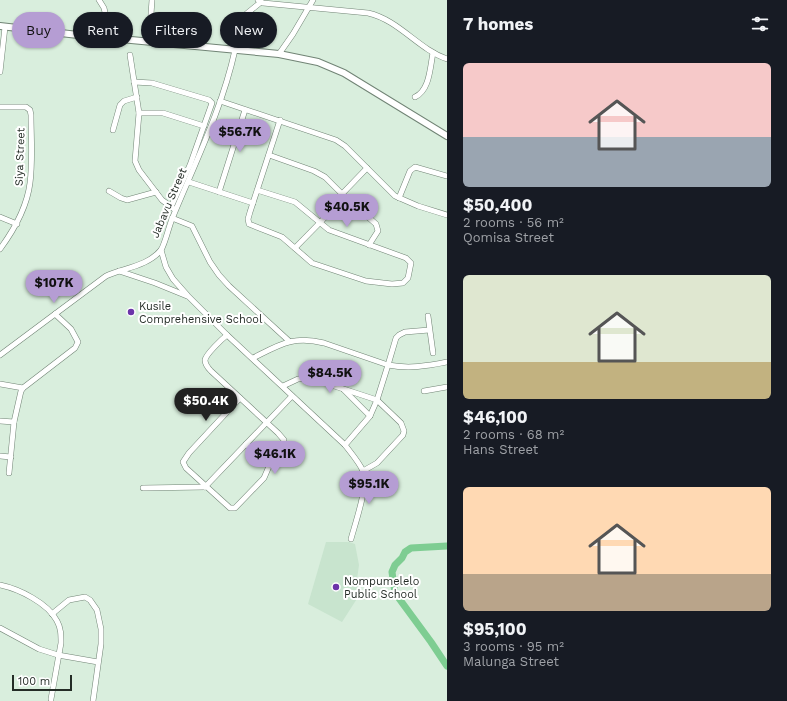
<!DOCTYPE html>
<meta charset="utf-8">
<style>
:root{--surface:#171b24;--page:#20242c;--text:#f1f3f6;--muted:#9ea1a6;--accent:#b59dd3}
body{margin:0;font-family:"Work Sans",sans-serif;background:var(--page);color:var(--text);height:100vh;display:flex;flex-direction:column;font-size:15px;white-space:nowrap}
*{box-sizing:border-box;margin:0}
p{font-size:13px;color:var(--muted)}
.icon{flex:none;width:22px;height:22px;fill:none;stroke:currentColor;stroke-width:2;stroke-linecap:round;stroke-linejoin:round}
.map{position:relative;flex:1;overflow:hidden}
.drawer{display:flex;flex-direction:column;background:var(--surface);width:340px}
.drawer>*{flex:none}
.top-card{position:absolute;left:12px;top:12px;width:375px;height:36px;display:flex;gap:8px}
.scale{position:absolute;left:12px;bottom:10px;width:60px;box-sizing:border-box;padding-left:4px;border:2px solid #242c26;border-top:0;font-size:11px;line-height:14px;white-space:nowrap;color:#242c26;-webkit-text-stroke:3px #fff;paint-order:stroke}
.price{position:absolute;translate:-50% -34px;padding:0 9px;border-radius:14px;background:var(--accent);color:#111;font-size:13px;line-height:26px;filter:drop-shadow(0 1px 2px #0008)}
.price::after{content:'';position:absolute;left:50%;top:24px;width:12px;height:9px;margin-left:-6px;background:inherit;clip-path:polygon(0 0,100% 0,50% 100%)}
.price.current{background:#222;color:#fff}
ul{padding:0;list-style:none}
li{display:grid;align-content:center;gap:8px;height:212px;padding:0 16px}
li span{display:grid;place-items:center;height:124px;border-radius:6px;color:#555}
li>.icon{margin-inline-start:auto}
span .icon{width:72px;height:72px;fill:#fffc;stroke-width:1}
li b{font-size:17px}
h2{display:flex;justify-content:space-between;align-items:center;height:48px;padding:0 16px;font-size:17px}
.tag{padding:0 14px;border-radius:18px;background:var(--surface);box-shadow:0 1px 3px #0004;font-size:14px;line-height:36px}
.tag.current{background:var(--accent);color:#111}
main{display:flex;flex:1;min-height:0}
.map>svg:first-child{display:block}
</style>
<main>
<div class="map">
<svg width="447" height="701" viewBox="0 0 447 701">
<rect width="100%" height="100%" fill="#d9eedd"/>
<!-- built -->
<polygon fill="#c8e4ce" points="326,542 349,542 355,544 359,565 357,579 360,594 342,622 308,604"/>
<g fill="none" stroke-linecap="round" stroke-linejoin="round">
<!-- river -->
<polyline stroke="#7ecd92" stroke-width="7" points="447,546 411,548 405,552 402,558 395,565 392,572 395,593 431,642 447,666"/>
<!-- minor casing -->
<g stroke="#718475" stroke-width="6">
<g id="minor">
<polyline points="99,0 104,8 111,38"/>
<path d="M258 0 263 3 368 13C399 20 418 49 447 59"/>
<polyline points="245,15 261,2"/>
<polyline points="149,42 152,0"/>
<polyline points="279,54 293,34 313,0"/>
<polyline points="130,55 139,113 135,161 139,170 162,200 174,209"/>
<polyline points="0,72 5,27"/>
<polyline points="134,82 152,83 209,100 212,103 190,165 171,207"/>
<path d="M415 97C430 90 430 67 433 53"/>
<polyline points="220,101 336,140 345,146 395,196 418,206 447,215"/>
<path d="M0 107H26L30 110 31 115C31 137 33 160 30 183 27 207 14 230 0 249"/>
<polyline points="139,113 163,113 204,126"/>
<polyline points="113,130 120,105 124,101 137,97"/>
<polyline points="269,155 314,171 325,177 345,197 376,224 378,231 369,245"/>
<polyline points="189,182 253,203"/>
<polyline points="257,190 295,202 329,230 406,258 411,263 408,278 403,283 392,284 366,281 312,263 282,237 249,224 248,219 250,212 280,120"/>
<polyline points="109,191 121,198 127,200 156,192"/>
<polyline points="219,192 245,110"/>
<polyline points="342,194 367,168"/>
<polyline points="399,198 410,171 415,167 447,176"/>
<polyline points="0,217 17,224"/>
<polyline points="172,218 192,226 210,262 219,275 229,286 289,341"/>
<polyline points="295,248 345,197"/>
<path d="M161 250 166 267 173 279 188 296 227 335 345 445C351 453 359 462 363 471 369 484 355 524 351 539"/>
<polyline points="119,271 155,283 187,296"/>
<polyline points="428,316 433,353"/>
<path d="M227 335C222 339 206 354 205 360 205 365 208 368 211 371L278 433 284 440C283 449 274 455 270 464"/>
<path d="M0 355 106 276C124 268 148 266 161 250 165 244 169 226 172 219 195 163 222 109 235 50"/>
<path d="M253 358C279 345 293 335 324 343L388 365C409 369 427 366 447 362"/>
<polyline points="0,384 23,388"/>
<polyline points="283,386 298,379 310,378 377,400 401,423 404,431 403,435 377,463 363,471"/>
<polyline points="344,390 370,416"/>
<polyline points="424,391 447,387"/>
<polyline points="240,398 189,453 183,462 186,468 230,508 235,508 264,478 270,464 246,444"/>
<polyline points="0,421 14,422"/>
<polyline points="345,445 370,416 377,400 388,365 396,338 399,335 405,332 429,330"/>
<polyline points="0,456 11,457"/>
<polyline points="9,473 14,422 21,391 23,388 75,348 78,342 71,329 55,314"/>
<polyline points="205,487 292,396"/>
<polyline points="143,488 205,487"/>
<path d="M0 585C19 589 48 603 57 621 61 628 61 635 61 643L51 699"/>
<polyline points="52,614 69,600 85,597 90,600 97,610 101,629 101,644 93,701"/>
<polyline points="0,628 39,649 58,655 98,662"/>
</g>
</g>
<!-- tertiary casing -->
<g stroke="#718475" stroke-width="8">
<polyline id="tertiary" points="0,26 78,35 279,54 318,62 344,73 447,136"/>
</g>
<!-- minor -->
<use href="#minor" stroke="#fff" stroke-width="5"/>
<!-- tertiary -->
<use href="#tertiary" stroke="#fff" stroke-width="6"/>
</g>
<!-- markers -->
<g fill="#6b33a9" stroke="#fff" stroke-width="1.5">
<circle cx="131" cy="312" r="4"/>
<circle cx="336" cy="587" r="4"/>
</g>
<g text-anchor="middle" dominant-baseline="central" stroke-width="4" stroke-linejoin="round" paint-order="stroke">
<!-- street labels -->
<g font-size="11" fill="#242c26" stroke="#fff">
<text transform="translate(20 157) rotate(-88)">Siya Street</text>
<text transform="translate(169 203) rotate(-67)">Jabavu Street</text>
</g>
<!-- poi labels -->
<g font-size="11" fill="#242c26" stroke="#fff" text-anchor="start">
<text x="139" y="306">Kusile<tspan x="139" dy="13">Comprehensive School</tspan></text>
<text x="344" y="581">Nompumelelo<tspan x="344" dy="13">Public School</tspan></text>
</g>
</g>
</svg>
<div class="scale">100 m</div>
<b class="price" style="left:240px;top:153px">$56.7K</b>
<b class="price" style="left:347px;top:228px">$40.5K</b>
<b class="price" style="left:54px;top:304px">$107K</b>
<b class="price" style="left:330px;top:394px">$84.5K</b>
<b class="price current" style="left:206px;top:422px">$50.4K</b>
<b class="price" style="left:275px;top:475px">$46.1K</b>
<b class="price" style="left:369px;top:505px">$95.1K</b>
<div class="top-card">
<a class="tag current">Buy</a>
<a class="tag">Rent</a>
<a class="tag">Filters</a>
<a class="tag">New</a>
</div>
</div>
<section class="drawer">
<h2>7 homes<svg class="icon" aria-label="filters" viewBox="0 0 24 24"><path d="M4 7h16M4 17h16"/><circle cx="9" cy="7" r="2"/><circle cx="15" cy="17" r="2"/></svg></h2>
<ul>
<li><span style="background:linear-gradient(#f6c9c9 60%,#9aa5b1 0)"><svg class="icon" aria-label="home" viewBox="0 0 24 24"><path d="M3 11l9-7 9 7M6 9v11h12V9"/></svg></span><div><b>$50,400</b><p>2 rooms · 56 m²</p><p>Qomisa Street</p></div></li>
<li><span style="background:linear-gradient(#dfe7d0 70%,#c2b280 0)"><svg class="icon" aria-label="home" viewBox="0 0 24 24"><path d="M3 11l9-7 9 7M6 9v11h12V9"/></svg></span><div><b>$46,100</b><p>2 rooms · 68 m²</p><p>Hans Street</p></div></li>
<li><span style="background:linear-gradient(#ffd9b3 70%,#b9a48a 0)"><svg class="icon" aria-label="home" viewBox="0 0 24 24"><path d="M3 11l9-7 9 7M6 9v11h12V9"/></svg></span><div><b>$95,100</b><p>3 rooms · 95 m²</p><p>Malunga Street</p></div></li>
</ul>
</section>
</main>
